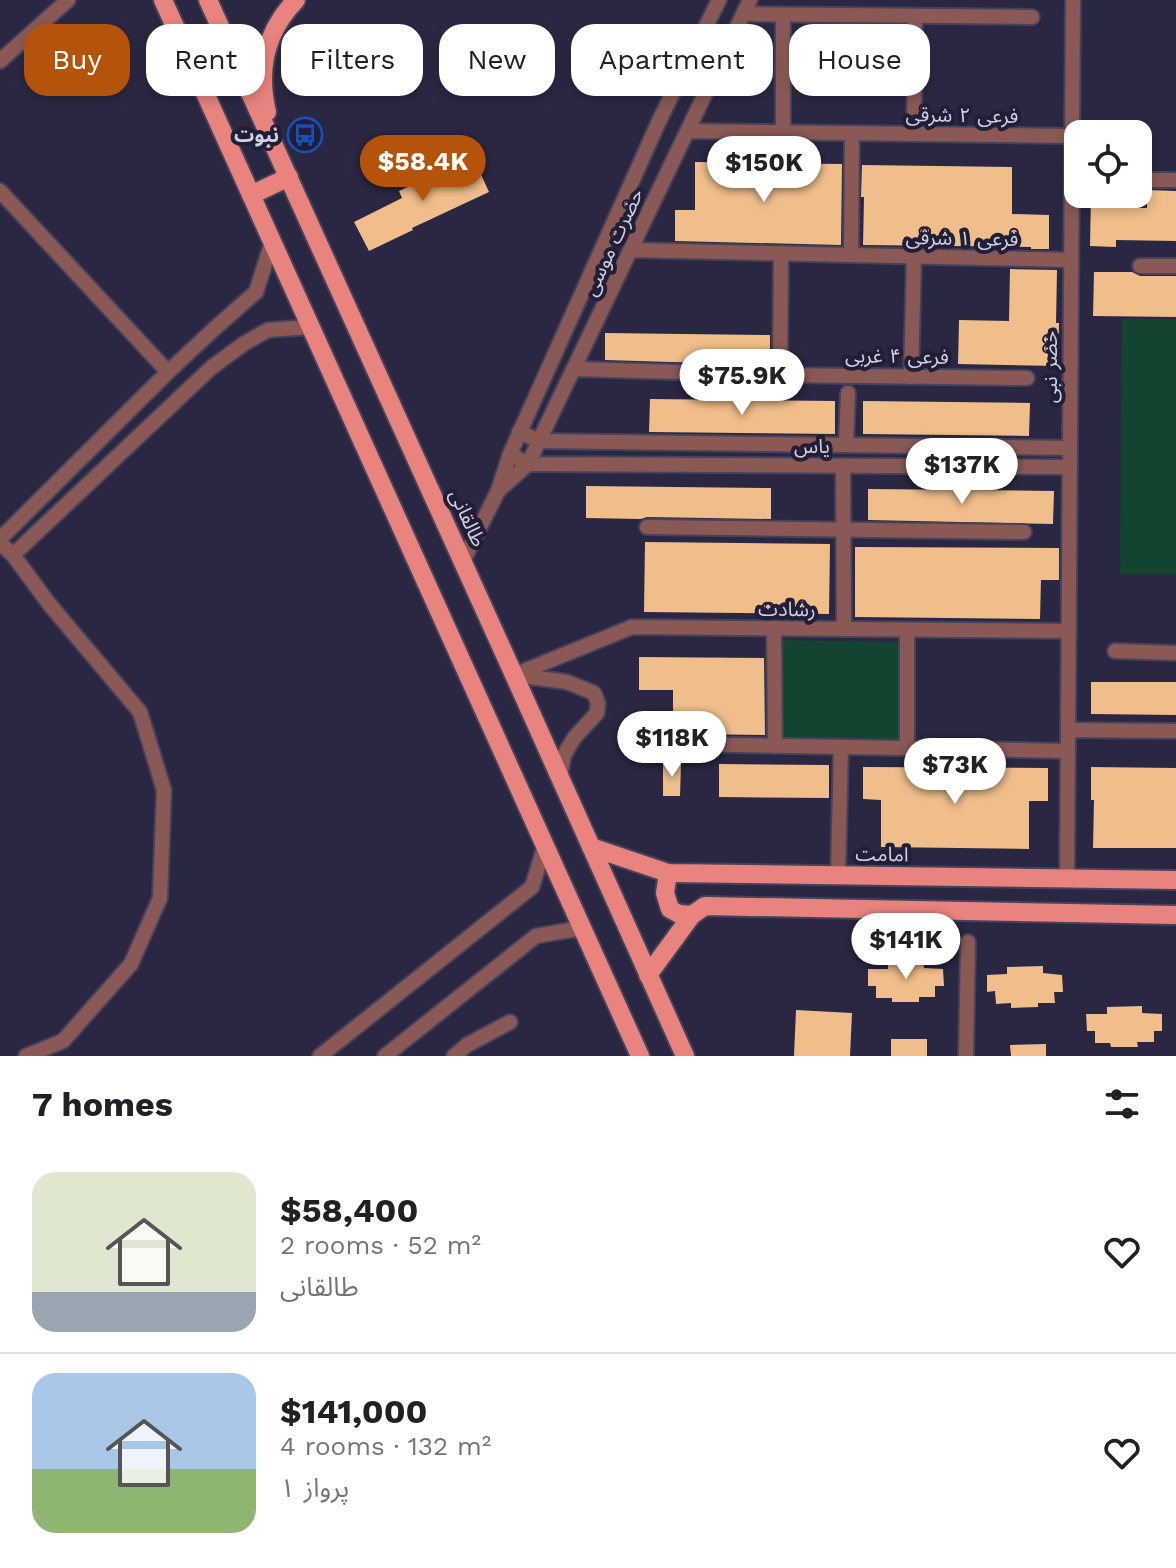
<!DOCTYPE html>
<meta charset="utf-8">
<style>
:root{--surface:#fff;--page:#f6f6f6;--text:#202124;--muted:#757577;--line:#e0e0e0;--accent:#b45309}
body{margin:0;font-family:"Work Sans","Noto Sans Arabic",sans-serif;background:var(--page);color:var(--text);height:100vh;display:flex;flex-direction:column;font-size:30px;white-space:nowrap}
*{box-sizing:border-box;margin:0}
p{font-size:26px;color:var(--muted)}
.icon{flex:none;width:44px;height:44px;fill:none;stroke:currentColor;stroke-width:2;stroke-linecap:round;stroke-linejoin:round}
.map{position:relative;height:1056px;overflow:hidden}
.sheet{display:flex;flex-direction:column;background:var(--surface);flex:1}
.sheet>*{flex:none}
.guide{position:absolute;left:24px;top:24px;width:1128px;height:72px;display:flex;gap:16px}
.controls{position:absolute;left:1064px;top:120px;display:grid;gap:16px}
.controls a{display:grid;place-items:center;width:88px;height:88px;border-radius:16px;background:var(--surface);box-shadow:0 4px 12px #0003;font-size:40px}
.price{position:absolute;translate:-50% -68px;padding:0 18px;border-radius:28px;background:#fff;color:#222;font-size:26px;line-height:52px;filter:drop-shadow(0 2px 4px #0008)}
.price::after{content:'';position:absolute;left:50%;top:48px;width:24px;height:18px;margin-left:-12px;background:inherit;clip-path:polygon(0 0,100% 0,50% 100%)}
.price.current{background:var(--accent);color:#fff}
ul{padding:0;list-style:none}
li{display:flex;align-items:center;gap:24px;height:200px;padding:0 32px}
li+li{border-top:2px solid var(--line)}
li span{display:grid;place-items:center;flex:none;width:224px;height:160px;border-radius:24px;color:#555}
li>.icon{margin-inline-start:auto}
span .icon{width:96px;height:96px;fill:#fffc;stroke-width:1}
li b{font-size:34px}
h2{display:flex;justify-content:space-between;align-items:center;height:96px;padding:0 32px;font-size:34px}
.pill{padding:0 28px;border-radius:24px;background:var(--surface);box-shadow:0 4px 12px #0003;font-size:28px;line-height:72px}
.pill.current{background:var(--accent);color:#fff}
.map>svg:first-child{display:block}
</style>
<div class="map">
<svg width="1176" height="1056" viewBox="0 0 1176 1056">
<rect width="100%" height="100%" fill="#2a2742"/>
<!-- green -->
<g fill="#134430">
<polygon points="1122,319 1176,319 1176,574 1120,574"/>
<polygon points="782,640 899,642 898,741 781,739"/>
</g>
<!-- building -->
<g fill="#efbe8b">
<polygon points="473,157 489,192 412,228 413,230 369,251 354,222 402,198 399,191"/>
<polygon points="695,162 842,164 841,245 675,241 675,210 695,210"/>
<polygon points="862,165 1012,167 1012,214 1049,215 1049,249 1031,249 1031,247 863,245 864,197 861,197"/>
<polygon points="1147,190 1176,191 1176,241 1116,240 1116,247 1090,246 1091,197 1096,194 1118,194 1117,208 1147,208"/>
<polygon points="1010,269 1057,270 1056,323 1059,323 1058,366 958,364 959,320 1009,321"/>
<polygon points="1094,272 1132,272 1140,276 1176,276 1176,317 1093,316"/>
<polygon points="605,333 770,335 770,365 605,360"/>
<polygon points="650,399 835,401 835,434 649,432"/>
<polygon points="863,401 1030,403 1029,436 863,434"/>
<polygon points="586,486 771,488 771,519 647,517 641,519 586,518"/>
<polygon points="868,489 1054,491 1053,524 868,520"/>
<polygon points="645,542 830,544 829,614 644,612"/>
<polygon points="855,547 1059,548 1059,580 1041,580 1040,619 855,617"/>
<polygon points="639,657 764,658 765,735 684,734 673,738 673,690 639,690"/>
<polygon points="1091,682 1176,682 1176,715 1091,714"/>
<polygon points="663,763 681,763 680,796 663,796"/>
<polygon points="719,764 829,765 829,798 719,797"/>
<polygon points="863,767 1048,768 1048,801 1029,801 1029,849 881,847 881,800 863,799"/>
<polygon points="1091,767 1176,768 1176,848 1093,848 1094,800 1091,800"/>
<polygon points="923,961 924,968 943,969 944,986 935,986 935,997 919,997 919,1002 892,1002 892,998 876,998 876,986 868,986 868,969 888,969 888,962"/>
<polygon points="1043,966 1043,973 1062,975 1063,992 1054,992 1055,1003 1038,1003 1038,1007 1011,1008 1011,1003 996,1004 995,991 987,992 987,975 1007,974 1007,967"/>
<polygon points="1142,1006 1142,1013 1162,1014 1162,1031 1154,1031 1154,1042 1137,1042 1138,1047 1111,1047 1110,1043 1095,1043 1095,1031 1087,1031 1086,1014 1107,1014 1107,1007"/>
<polygon points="796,1010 852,1013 850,1056 794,1056"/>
<rect x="891" y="1039" width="36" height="17"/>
<polygon points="1046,1044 1046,1056 1011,1056 1010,1045"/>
</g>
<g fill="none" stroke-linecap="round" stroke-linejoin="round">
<!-- minor casing -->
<g stroke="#45425b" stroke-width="18">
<g id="minor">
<polyline points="743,14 1032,17"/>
<polyline points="783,15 783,132"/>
<polyline points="0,61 68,0"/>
<polyline points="688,131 1072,136"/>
<polyline points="914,134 915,16"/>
<polyline points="1138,180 1176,180"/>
<polyline points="0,191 168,372"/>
<polyline points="631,250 1071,260"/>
<polyline points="851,255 852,133"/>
<polyline points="1140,266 1176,266"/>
<polyline points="575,369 780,375 1027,378"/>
<polyline points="780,375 781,253"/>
<polyline points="911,377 914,257"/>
<polyline points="519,432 540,441 1070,448"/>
<polyline points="846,444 848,393"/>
<polyline points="510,454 528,464 1070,467"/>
<polyline points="843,466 844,629"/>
<polyline points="498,491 528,464 750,0"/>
<polyline points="647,527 1024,532"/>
<polyline points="0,539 168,372 214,329 256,292 272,242"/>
<polyline points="0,543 13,555 50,605 140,712 164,790 160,898 131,964 63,1041 26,1056"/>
<polyline points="13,555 212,367 245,343 268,330 310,327"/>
<polyline points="463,561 498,491 510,454 660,119 719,0"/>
<polyline points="774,628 775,746"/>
<polyline points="907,630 907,748"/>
<polyline points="1115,651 1176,653"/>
<polyline points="514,675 632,627 1069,631"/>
<polyline points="515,675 567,682 594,693 598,703 597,713 574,738 564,755 560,776"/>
<polyline points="1068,730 1176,731"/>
<polyline points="684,744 1068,751"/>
<polyline points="838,875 841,747"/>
<polyline points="1067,879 1073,0"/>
<polyline points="320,1056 532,887 545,845"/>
<polyline points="385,1056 536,936 582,928"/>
<polyline points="454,1056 467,1045 510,1022"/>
<polyline points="966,1056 968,942"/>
</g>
</g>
<!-- major casing -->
<g stroke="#45425b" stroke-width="22">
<g id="major">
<polyline points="163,0 640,1056"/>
<polyline points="208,0 514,675 685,1056"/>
<path d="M267 112C257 70 266 31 296 0"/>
<polyline points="251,195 289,177"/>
<polyline points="591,847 668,873 1176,880"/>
<polyline points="668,873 665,893 670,909 679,914 692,915"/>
<polyline points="648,975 692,915 705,906 1176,915"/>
</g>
</g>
<!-- minor -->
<use href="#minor" stroke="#8a5955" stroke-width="14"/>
<!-- major -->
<use href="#major" stroke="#e8837d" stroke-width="18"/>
</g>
<!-- icons -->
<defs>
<g id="bus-ring" transform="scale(1.8)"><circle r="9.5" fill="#211e37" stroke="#1a4fb4" stroke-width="1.5"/><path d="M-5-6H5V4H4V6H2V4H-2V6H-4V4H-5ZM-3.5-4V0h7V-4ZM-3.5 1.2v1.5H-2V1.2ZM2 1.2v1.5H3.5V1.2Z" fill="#1a4fb4"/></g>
</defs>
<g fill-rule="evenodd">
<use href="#bus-ring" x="305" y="135"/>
</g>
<g text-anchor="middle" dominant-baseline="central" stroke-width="8" stroke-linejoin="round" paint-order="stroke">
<!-- street labels -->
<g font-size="20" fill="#d0d0e1" stroke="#211e37">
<text transform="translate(962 115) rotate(1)">فرعی ۲ شرقی</text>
<text transform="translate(962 238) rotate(1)">فرعی ۱ شرقی</text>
<text transform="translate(613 242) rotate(-65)">حضرت موسی</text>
<text transform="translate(897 356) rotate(1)">فرعی ۴ غربی</text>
<text transform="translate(1050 367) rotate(-90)">خضر نبی</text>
<text x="812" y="446">یاس</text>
<text transform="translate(468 518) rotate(66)">طالقانی</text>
<text transform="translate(787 609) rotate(1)">رشادت</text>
<text transform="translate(882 854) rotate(1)">امامت</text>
</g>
<!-- poi labels -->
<g font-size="20" font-weight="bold" fill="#d0d0e1" stroke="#211e37" text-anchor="end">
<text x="279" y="135">نبوت</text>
</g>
</g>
</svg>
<div class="controls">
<a><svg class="icon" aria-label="locate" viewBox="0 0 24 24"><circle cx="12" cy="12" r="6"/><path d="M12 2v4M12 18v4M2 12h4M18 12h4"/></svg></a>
</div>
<b class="price current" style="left:423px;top:203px">$58.4K</b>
<b class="price" style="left:764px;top:204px">$150K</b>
<b class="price" style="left:742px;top:417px">$75.9K</b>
<b class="price" style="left:962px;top:506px">$137K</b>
<b class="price" style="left:672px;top:779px">$118K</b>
<b class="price" style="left:955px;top:806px">$73K</b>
<b class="price" style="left:906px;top:981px">$141K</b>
<div class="guide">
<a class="pill current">Buy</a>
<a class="pill">Rent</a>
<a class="pill">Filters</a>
<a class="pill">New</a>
<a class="pill">Apartment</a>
<a class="pill">House</a>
</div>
</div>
<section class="sheet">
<h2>7 homes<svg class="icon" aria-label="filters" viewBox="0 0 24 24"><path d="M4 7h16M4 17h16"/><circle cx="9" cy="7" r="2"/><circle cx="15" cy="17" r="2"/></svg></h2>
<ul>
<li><span style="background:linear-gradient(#dfe7d0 75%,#9aa5b1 0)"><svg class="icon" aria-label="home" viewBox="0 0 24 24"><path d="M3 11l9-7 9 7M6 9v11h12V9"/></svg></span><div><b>$58,400</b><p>2 rooms · 52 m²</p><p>طالقانی</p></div><svg class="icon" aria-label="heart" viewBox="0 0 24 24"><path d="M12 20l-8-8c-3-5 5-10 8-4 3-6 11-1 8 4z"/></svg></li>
<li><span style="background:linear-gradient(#a9c7e8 60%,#8fb573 0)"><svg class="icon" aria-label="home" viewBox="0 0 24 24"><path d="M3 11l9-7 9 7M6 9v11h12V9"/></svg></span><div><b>$141,000</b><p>4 rooms · 132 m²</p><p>پرواز ۱</p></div><svg class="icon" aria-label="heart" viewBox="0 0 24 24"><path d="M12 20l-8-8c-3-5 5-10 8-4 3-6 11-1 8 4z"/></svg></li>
</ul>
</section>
